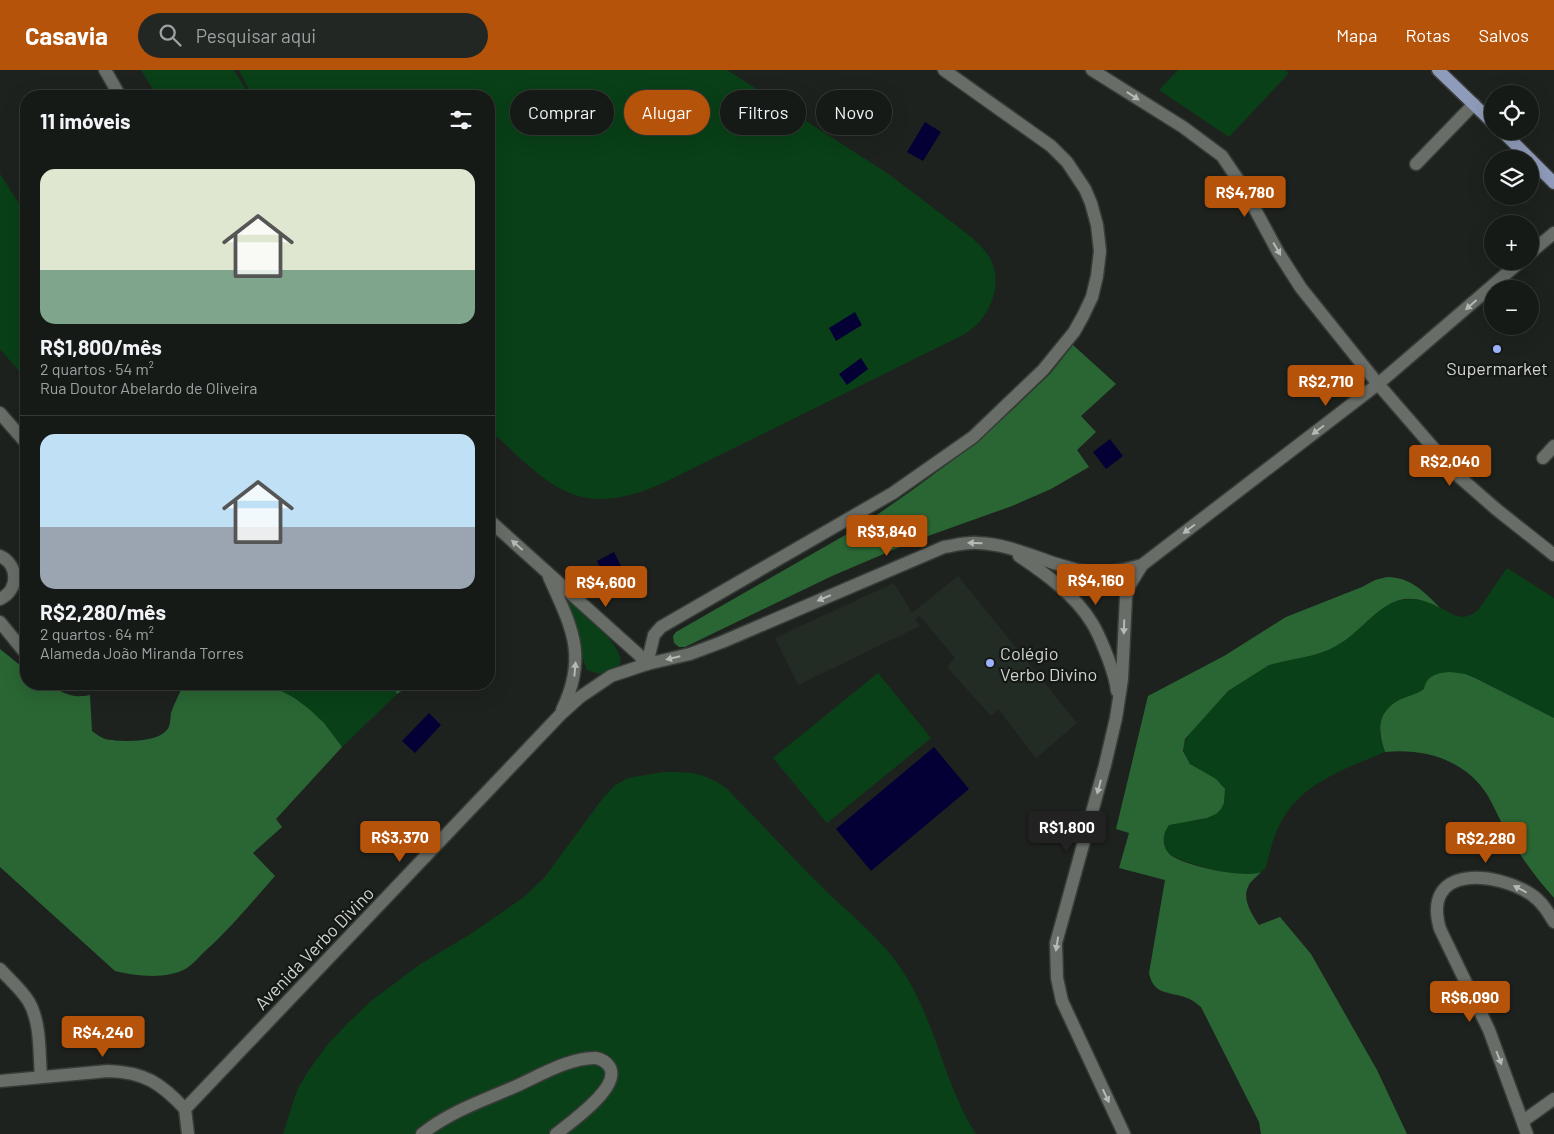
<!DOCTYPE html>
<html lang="pt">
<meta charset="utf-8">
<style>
:root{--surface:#161a16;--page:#232723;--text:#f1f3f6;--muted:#9ea1a1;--line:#353835;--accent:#b45309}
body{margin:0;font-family:Barlow,sans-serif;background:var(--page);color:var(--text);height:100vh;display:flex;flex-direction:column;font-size:19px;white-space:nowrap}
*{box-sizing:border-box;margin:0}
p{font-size:16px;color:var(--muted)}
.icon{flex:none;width:28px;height:28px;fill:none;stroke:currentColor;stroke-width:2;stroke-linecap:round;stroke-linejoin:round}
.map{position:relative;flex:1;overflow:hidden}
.side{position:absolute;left:20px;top:20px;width:475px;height:600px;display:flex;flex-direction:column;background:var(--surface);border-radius:20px;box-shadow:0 5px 20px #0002,0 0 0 1px var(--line)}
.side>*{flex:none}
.hud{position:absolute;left:510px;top:20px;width:475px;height:45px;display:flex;gap:10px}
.controls{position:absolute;left:1484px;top:15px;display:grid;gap:10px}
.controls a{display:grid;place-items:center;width:55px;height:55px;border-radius:50%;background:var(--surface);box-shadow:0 5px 20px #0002,0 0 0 1px var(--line);font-size:25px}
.price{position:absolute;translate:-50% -42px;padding:0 11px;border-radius:5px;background:var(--accent);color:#fff;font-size:16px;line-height:32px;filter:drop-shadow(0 1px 2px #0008)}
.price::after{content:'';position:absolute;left:50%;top:30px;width:15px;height:11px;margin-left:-8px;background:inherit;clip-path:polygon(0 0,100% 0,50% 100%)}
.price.on{background:#222;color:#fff}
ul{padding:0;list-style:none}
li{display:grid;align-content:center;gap:10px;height:265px;padding:0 20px}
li+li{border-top:1px solid var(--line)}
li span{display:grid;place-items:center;height:155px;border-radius:15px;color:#555}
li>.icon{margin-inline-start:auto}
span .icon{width:90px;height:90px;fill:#fffc;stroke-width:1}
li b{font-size:21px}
h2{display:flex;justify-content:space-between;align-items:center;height:60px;padding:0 20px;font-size:21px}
.tag{padding:0 18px;border-radius:22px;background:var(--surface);box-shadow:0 5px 20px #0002,0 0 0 1px var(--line);font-size:18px;line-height:45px}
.tag.on{background:var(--accent);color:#fff}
header{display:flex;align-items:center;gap:30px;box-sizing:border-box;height:70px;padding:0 25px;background:var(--accent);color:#fff}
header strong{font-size:24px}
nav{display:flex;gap:28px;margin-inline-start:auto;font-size:18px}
.search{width:350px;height:45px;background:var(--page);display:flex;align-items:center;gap:12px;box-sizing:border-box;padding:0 18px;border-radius:28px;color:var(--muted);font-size:19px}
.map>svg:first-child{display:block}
</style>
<header>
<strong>Casavia</strong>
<div class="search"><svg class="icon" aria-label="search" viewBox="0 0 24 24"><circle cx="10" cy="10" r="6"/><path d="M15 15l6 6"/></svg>Pesquisar aqui</div>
<nav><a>Mapa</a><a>Rotas</a><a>Salvos</a></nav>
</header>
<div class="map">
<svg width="1554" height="1064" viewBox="0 0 1554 1064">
<rect width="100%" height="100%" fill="#1e221e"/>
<!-- built -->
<polygon fill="#232c24" points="958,506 1077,653 1036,688 998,639 991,646 947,597 955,588 920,546 915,549 920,556 798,615 775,568 894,513 912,543"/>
<!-- green -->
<g fill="#094017">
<polygon points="141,0 234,0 250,26 157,26"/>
<path d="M239 0H727L890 105 970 166C977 173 986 180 991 190 1004 217 988 251 963 265L661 414C576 451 548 414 489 359V26H252Z"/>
<polygon points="1178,0 1285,0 1289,3 1229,67 1159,20"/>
<polygon points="0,104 26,144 26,309 0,279"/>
<path d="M1507 498 1554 528V648L1477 609 1425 619 1416 625 1399 630 1384 644 1380 665 1385 682C1347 698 1301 713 1281 752 1273 766 1270 782 1266 797 1263 800 1261 803 1257 804 1242 808 1180 794 1169 783 1161 775 1163 763 1169 755 1191 747 1220 757 1225 725L1199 700 1190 694 1186 688 1183 675 1190 663 1228 621 1261 600 1269 595 1336 576 1378 541 1389 534 1400 530 1410 529 1428 531 1456 546 1464 547 1473 544 1479 539Z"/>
<path d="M556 517C572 531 621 572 621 592 614 607 599 605 587 600Z"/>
<polygon points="878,603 931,668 827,753 773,688"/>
<path d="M269 614H392L397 624 342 677C318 645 304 633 269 614Z"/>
<path d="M663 702C690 702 704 702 726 718 759 751 791 786 824 819 854 848 886 872 907 908 937 957 945 1016 976 1064H283L297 1020 309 1000 328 974 347 954 371 931 419 895 469 865 524 827 544 808 603 728 615 715 628 708Z"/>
</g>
<!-- forest -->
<g fill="#2a6634">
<polygon points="1073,275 1116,314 1081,346 1096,362 1077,380 1089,397 1051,419 1012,436 914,471 832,506 685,577 679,577 674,573 673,566 676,562 861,456 911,421 964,382 1010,342 1050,304"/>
<path d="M1387 507C1410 507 1425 522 1440 538 1389 509 1373 555 1336 576 1317 587 1290 589 1269 595L1228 621 1185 669 1183 681 1190 694 1216 709 1225 719 1224 733 1221 739 1216 744 1207 748 1169 755C1162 764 1161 778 1172 786 1187 796 1245 809 1261 802 1257 807 1250 811 1248 817 1242 829 1252 845 1259 855L1280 847 1311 884 1377 1000 1407 1064H1261L1259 1052 1201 937C1196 933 1193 930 1187 928 1169 921 1154 926 1149 903L1165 810 1119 798 1129 763 1116 759 1148 626 1224 586 1286 547 1362 517 1375 510Z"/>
<path d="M0 579 26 600V614C33 614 41 612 47 615 64 622 70 629 90 625L92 661C96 664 100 667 105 669 120 672 155 673 166 661 171 656 170 649 171 643 174 633 180 624 183 614H269L296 629 309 639 324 653 342 677 276 749 282 757 253 783 275 806C252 832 230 859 204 882 199 887 193 894 187 898 167 910 136 906 115 901L0 797Z"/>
<path d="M1450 602 1465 604 1477 609 1554 648V828C1536 808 1520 786 1507 763 1500 751 1495 738 1488 726 1466 690 1425 678 1385 682 1378 661 1376 643 1399 630 1407 626 1416 625 1424 619 1427 605 1437 603 1450 602Z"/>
<polygon points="392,614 411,614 397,624"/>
</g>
<!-- water -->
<g fill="#040035">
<polygon points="925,52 941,62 923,91 907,82"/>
<polygon points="855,242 862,255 836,271 829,258"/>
<polygon points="861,288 868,299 847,315 839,304"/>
<polygon points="1110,369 1123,386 1106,399 1093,382"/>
<polygon points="614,482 628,510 610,518 597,491"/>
<polygon points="429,643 441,655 415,683 402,671"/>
<polygon points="934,677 969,719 871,801 836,759"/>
</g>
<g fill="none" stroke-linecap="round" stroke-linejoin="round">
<!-- minor casing -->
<g stroke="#383c38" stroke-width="15">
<g id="minor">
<polyline points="105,0 120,26"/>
<polyline points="1092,0 1183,57 1222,86 1243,117 1278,182 1301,218 1378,314 1456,404 1496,439 1554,485"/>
<polyline points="1416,94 1474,34"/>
<polyline points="1530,183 1554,163"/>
<polyline points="0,343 26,373"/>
<polyline points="1543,388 1554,376"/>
<polyline points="489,450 638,584 647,594"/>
<path d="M0 486C19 495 19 520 0 529"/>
<path d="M1019 486C1046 504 1075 525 1092 553 1099 564 1103 576 1108 588 1112 599 1116 610 1117 621"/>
<path d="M549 507C572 558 588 586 562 640"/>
<polyline points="0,552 22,579 26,582"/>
<polyline points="647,594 654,565 661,557 893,423 973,367 1043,300 1074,262 1083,246 1092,227 1097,206 1100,181 1097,155 1091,133 1085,119 1067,92 1051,76 944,0"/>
<path d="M0 899C10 910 22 920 29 932 41 953 39 983 41 1007"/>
<path d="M0 1011 108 1001C144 1002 161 1013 185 1039"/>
<polyline points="1523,1051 1554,1029"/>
<path d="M188 1064 185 1039 560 645 580 627 611 606 647 594 690 584 722 572 944 477C956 475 967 472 978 473 1013 474 1045 493 1078 500 1100 505 1121 501 1142 495L1378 314 1521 191"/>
<path d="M422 1064C449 1042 482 1031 514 1017 537 1007 570 987 596 988 601 989 606 992 609 996 623 1016 570 1053 556 1064"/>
<polyline points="1124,1064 1062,931 1057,908 1056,873 1105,695 1116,648 1122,609 1126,527 1129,516 1142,495"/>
<path d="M1527 1064 1489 960 1440 859C1421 794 1496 801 1532 825 1542 832 1548 842 1554 852"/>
</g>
</g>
<!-- major casing -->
<g stroke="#383c38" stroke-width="15">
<g id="major">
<polyline points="1438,0 1492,52"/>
<polyline points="1502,61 1530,89"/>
<polyline points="1530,89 1554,113"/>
</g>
</g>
<!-- minor -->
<use href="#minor" stroke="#686d68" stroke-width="12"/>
<!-- major -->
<use href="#major" stroke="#8f9bba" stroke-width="12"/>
</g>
<!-- one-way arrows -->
<defs><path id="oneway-solid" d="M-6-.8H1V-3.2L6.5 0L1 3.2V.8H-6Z" transform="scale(1.25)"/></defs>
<g fill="#b6bab6">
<use href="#oneway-solid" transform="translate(1133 26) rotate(33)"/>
<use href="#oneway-solid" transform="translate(1277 179) rotate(60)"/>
<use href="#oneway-solid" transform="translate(1471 235) rotate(139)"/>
<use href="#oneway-solid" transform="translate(1318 360) rotate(143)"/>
<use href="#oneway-solid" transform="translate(1189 459) rotate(143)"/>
<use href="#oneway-solid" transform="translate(975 473) rotate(-179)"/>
<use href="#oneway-solid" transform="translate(517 475) rotate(-139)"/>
<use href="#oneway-solid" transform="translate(824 528) rotate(157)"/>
<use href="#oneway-solid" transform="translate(1124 557) rotate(92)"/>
<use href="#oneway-solid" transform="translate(673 588) rotate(167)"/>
<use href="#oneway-solid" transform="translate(575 599) rotate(-85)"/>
<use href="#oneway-solid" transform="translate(1099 717) rotate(105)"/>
<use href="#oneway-solid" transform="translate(1520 819) rotate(-152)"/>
<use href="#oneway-solid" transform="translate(1057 874) rotate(99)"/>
<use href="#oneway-solid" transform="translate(1499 988) rotate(69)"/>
<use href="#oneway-solid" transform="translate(1106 1026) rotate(65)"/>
</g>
<!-- markers -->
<g fill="#9eb3fd" stroke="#151915" stroke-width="2">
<circle cx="1497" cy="279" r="5"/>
<circle cx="990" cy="593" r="5"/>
</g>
<g text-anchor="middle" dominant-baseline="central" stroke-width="4.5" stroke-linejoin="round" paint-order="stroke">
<!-- poi labels -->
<g font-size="18" fill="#d0d3d0" stroke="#151915">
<text x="1497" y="298">Supermarket</text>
<text x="1000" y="583" text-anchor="start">Colégio<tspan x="1000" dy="21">Verbo Divino</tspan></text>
</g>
<!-- street labels -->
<g font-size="18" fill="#d0d3d0" stroke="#151915">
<text transform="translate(314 878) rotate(-46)">Avenida Verbo Divino</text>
</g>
</g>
</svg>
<div class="controls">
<a><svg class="icon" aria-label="locate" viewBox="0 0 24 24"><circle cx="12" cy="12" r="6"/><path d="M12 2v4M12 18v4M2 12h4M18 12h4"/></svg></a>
<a><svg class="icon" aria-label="layers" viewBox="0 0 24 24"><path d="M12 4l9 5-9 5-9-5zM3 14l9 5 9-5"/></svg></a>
<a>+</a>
<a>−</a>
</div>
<b class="price" style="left:1245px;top:148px">R$4,780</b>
<b class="price" style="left:1326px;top:337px">R$2,710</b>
<b class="price" style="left:1450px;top:417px">R$2,040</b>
<b class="price" style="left:887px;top:487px">R$3,840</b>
<b class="price" style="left:1096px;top:536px">R$4,160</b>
<b class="price" style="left:606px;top:538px">R$4,600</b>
<b class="price on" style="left:1067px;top:783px">R$1,800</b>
<b class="price" style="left:400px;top:793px">R$3,370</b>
<b class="price" style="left:1486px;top:794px">R$2,280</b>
<b class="price" style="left:1470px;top:953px">R$6,090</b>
<b class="price" style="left:103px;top:988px">R$4,240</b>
<div class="hud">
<a class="tag">Comprar</a>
<a class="tag on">Alugar</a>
<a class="tag">Filtros</a>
<a class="tag">Novo</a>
</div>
<section class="side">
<h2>11 imóveis<svg class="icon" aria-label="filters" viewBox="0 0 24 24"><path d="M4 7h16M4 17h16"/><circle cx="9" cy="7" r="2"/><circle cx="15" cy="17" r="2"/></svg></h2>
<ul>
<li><span style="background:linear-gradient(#dfe7d0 65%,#7fa58c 0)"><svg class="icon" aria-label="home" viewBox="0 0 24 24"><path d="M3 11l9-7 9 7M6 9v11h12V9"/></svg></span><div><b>R$1,800/mês</b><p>2 quartos · 54 m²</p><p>Rua Doutor Abelardo de Oliveira</p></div></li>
<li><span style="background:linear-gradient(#bfe0f5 60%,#9aa5b1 0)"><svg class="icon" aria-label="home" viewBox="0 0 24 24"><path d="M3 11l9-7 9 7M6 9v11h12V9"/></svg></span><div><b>R$2,280/mês</b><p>2 quartos · 64 m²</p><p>Alameda João Miranda Torres</p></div></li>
</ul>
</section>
</div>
